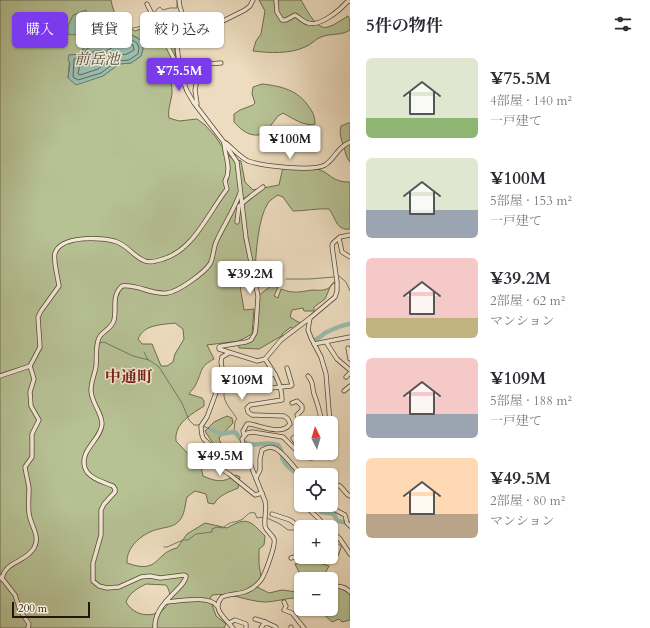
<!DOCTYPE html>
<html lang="ja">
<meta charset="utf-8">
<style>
:root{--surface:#fff;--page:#f7f7f7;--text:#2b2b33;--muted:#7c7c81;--accent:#7c3aed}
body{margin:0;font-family:Cardo,"Noto Serif JP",serif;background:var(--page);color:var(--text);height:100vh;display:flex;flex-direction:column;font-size:15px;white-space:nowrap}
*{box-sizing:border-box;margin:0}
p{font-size:13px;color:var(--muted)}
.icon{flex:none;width:22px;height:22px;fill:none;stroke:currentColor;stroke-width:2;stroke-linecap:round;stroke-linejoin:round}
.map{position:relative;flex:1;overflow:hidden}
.details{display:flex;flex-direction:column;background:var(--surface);width:300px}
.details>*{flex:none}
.banner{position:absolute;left:12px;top:12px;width:278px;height:36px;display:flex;gap:8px}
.needle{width:26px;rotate:355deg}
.tools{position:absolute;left:294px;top:416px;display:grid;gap:8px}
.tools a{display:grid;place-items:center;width:44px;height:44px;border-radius:6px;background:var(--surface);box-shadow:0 1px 3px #0004;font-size:20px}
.scale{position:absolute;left:12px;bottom:10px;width:78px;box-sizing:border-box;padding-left:4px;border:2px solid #221606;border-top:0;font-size:11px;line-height:14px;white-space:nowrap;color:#221606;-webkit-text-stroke:3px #f3e8d5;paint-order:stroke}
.price{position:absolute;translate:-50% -34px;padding:0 9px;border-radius:4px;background:#fff;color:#222;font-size:13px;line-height:26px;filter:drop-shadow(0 1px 2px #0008)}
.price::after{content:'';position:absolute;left:50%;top:24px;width:12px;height:9px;margin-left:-6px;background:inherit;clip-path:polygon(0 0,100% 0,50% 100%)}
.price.selected{background:var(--accent);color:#fff}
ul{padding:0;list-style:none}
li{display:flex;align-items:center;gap:12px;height:100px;padding:0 16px}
li span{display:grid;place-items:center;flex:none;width:112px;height:80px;border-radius:6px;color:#555}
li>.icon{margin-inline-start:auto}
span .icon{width:48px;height:48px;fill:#fffc;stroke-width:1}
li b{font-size:17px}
h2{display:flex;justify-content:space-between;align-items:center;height:48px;padding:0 16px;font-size:17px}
.tag{padding:0 14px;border-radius:6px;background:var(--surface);box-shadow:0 1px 3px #0004;font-size:14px;line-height:36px}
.tag.selected{background:var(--accent);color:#fff}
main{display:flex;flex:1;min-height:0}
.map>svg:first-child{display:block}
</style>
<main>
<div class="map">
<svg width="350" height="628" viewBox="0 0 350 628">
<rect width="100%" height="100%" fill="#eddcbf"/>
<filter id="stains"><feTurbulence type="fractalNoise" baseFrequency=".005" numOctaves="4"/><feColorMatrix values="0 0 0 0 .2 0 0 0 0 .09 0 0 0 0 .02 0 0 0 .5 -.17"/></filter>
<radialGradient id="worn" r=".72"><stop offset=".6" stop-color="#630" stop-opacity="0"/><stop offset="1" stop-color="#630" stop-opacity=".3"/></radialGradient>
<!-- green -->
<g fill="#b6c194" stroke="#6c6c4d" fill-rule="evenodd">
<path d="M0 0H111C114 17 120 23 135 31 150 25 153 23 169 27L174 43 176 58 170 64 165 67C166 74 172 81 172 89 173 98 167 108 169 118L179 121 197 119 205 125 215 136 227 154 232 158 241 161 245 182 253 190 279 185 283 167 317 169C330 172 332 183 350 182V229C336 231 336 218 329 209 318 208 305 211 293 211L283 197 278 195C275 197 270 200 268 203 258 218 256 253 255 271L248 272 239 280 244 310 254 309 252 334 239 341 207 345 214 359C199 367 203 370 196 384 195 388 191 390 189 394L202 398 204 401V406C192 414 174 423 176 441L190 456 200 463 203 476C217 482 223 483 236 475L240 477 238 488C229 492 219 495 214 504L208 503 206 494 195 491 187 497C185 504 185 515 179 521 174 527 166 527 159 529 144 532 126 546 127 563 160 575 154 553 177 548L187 534 205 523 227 528C248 516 250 521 265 536L264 545 259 549V564L261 577 257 587 269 593 282 590 297 592 299 572 295 564 313 561 329 566 322 579H301V598C289 597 276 602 264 602 246 601 230 592 212 595L210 599 216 616 226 624 224 628H0ZM122 30 138 38 143 49 141 56 131 63 119 64 103 76 68 78 70 55 80 54 84 47C95 44 117 41 122 30ZM175 323 183 329 184 339 175 354 173 362 167 366H161L152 344H142L138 339C144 324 161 325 175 323ZM146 584 166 585C183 610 141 628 126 602 129 593 138 588 146 584Z"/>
<path d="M259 0H301C306 8 316 31 328 27 335 25 341 20 348 16L350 19V30C341 36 331 33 321 37 315 39 311 45 305 47 290 54 269 53 253 51L256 41 261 34 265 11Z"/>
<path d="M262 84C281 86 298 90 309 107 313 112 315 117 315 124 305 127 292 118 283 113L278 116 265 133C252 139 242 131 234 122V114L240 110 253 105 255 103 252 94 253 87Z"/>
<path d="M348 123H350V162C345 155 346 154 344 147 341 139 339 134 341 126Z"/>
<path d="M334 282 337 283H334L331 285 325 299 314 307V311H304L303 308 292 310 290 317 298 322 302 323 293 329 291 327 282 334 283 335 259 349 239 348 238 344 246 342 253 337 258 296 271 286 278 287 274 296 278 298 281 289C294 294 299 292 312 290 317 290 322 291 327 289 330 288 332 284 334 282Z"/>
<polygon points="227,416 232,418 233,423 219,438 223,450 221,456 205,431 214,422"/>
<polygon points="331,587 341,588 350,594 350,620 342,622 339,619 332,622 318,609 331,609"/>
</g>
<!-- water -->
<g fill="#9abcac" stroke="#6a7a6a">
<path d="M86 10 87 13C85 21 79 22 78 34L72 35 68 34V26L73 15Z"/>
<path d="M122 30 141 40 143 49 141 56 131 63 119 64 103 76 76 85 68 78 70 64 68 59 69 55 80 54C84 48 89 39 97 41 100 42 100 43 104 42 109 41 120 34 122 30Z"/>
</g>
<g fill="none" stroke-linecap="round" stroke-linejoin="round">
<!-- shore -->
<g stroke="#5e6959" stroke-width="1">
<polygon points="124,35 137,43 139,48 138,54 129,60 117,61 101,73 78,80 73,77 74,59 82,57 87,49 92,46 95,45 105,46"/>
<polygon points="124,41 133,45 134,50 127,54 115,56 98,69 80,75 78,74 80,64 86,61 94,51 106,51"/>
</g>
<!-- stream -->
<g stroke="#6a7a6a" stroke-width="1">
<polyline points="154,13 157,9 160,7 163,10 170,8 177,8 177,0"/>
<polyline points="122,30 143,26 152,16"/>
<polyline points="339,276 346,282 350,291"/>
<polyline points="286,279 309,279 334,277"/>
<polyline points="100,343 104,342 133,356 149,360 159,367 182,403 189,420 194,425 200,425"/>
<polyline points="144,352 148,360"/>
<path d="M224 376C227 384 224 388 224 396 225 404 233 412 237 419L235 421 234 432"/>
<polyline points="203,426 212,430"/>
<polyline points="267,518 280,524 288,530 297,530 301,532"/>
<polyline points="327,527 328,523 337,521"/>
<path d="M164 547H167L183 540H188L196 534 212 532V529L217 527 223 528C232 520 231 524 241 520 247 517 247 511 255 513L257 518 264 517"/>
</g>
<!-- river -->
<g stroke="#9abcac" stroke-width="4.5">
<path d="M314 340C319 339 321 336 325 333 333 329 342 325 350 324"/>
<path d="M212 430 221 434 233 432 236 433C249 454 261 439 278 445 283 451 281 454 283 460 287 468 296 472 301 478"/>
<polyline points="316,505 321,512 334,514 337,521 350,523"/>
</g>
<!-- minor casing -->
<g stroke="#554834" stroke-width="5">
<g id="minor">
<path d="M276 0 277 12 282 20H286L295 15C299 17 303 22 308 23 320 27 340 10 347 2L350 1"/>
<polyline points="147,4 178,67 187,91 194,103 223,141 237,162 246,238 258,296 256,326 255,333 251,340 246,342 222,346 219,347 219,349 257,361 265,359 281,340 310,318 335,297 337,291 337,282 332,246 333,243 340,237 350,235"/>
<polyline points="185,22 205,28 209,28 245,10 250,6 253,0"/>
<polyline points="178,67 179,63 177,46 185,22 180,7 179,0"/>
<polyline points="197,104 195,90 199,69 207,64 221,63"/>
<path d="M226 143C233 149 240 157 248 161 262 166 313 172 325 165 336 158 336 148 350 142"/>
<polyline points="237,222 239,206 251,196 263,187"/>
<polyline points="339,238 342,252 350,257"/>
<polyline points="310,318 308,330 311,338 321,357 326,374 330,423"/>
<polyline points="326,342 337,359 350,370"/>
<polyline points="314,344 350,337"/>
<polyline points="348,348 350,359"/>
<path d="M229 353 222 357 221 362 223 374 207 417 201 426C202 444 205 437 212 448 217 455 219 461 221 469L229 474 255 495 262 493"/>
<polyline points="275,374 237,378 241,391 291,386 292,385 287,368"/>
<path d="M0 376 30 366 40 347 38 317 41 311 59 286C58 278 53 261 55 253 61 235 103 237 117 242 128 246 134 257 145 261 150 263 157 261 163 259 194 250 208 213 227 189L225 181C232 168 225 157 224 143"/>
<path d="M308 376C314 382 312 388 314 394 318 404 320 413 322 423"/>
<polyline points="346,377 350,373"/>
<polyline points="344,391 350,386"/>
<polyline points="292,403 297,401 302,406 302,410 297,415 301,424"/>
<polyline points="301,433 293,438 300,449 301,449"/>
<path d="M244 435 243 431 247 424H250C261 426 282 436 290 424L288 419 284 416 252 415 248 412 247 408 250 405 282 400C282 384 274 372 265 359"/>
<path d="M256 478 260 470V459L262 450C266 448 270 446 274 448 282 450 295 469 301 475"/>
<polyline points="336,485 340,486 348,495 350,496"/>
<path d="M307 505C310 515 321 516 324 527"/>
<polyline points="319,505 325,507 332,508 345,515 347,523 350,526"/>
<polyline points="272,514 290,520 301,528"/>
<polyline points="331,536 336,535 340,539 350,554"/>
<polyline points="331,542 339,547 336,555 331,554"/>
<polyline points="291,558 301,555"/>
<polyline points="1,577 15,595 20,610 29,624 28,628"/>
<path d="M2 579C5 561 25 563 34 548 41 536 30 525 29 513 28 505 29 497 29 488 28 481 26 474 25 467L32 457V434L39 420 31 406 30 392 34 379 30 366"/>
<path d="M331 586C338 586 345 586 350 592"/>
<path d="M166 602C179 601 210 595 217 606"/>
<polyline points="284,602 286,606 284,610 292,613 304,628"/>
<polyline points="255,619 265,622"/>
<polyline points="229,623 235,620 246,624 246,628"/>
<path d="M155 628C153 603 186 588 186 576L184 575 160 578 150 576 141 577 119 587 107 588 99 586 93 581V563L101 535V510L104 504 115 492V489L113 486C104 482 89 479 85 468 79 450 101 440 102 424 102 412 91 403 91 390 91 381 95 374 96 366 97 356 95 347 99 338 102 331 112 329 114 320 117 308 111 296 122 286 138 284 151 295 167 293 178 292 204 273 210 264 214 257 213 247 217 240 224 225 234 210 240 193"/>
<path d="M233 628C225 618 211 609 222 597 231 593 241 595 249 590 253 588 258 584 261 580 265 574 276 545 274 539 272 534 266 531 265 526 264 517 267 509 265 501L245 451 242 439 247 433 253 432 283 437 303 457 312 458 326 453"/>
<polyline points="261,628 265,622 276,627 276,628"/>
<polyline points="291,628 291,627"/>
</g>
</g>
<!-- minor -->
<use href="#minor" stroke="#f3e8d5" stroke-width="3.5"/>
</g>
<g text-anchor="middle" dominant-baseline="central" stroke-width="3" stroke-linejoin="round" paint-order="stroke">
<!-- water labels -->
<g font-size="15" font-style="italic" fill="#4c5040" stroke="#f3e8d5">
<text x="97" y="59">前岳池</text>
</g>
<!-- quarter labels -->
<g font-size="16" font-weight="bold" fill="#7a1f14" stroke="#f3e8d5">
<text x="129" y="377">中通町</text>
</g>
</g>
<rect width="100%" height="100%" filter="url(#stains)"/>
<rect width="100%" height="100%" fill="url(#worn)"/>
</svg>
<div class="tools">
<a><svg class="needle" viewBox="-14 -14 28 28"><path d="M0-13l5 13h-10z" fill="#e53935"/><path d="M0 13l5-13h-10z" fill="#7c7c81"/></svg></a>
<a><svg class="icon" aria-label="locate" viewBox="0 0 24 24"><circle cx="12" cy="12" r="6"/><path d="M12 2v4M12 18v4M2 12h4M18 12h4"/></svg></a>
<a>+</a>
<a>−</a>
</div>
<div class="scale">200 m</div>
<b class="price selected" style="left:179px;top:92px">¥75.5M</b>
<b class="price" style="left:290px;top:160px">¥100M</b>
<b class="price" style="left:250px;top:295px">¥39.2M</b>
<b class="price" style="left:242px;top:401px">¥109M</b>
<b class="price" style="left:220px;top:477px">¥49.5M</b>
<div class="banner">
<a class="tag selected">購入</a>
<a class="tag">賃貸</a>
<a class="tag">絞り込み</a>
</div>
</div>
<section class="details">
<h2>5件の物件<svg class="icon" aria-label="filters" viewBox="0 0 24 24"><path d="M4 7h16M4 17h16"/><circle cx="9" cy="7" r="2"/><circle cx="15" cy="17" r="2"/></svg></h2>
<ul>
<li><span style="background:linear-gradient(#dfe7d0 75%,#8fb573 0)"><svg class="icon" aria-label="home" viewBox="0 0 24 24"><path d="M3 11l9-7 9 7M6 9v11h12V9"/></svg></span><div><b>¥75.5M</b><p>4部屋 · 140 m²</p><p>一戸建て</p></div></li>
<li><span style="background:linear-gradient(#dfe7d0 65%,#9aa5b1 0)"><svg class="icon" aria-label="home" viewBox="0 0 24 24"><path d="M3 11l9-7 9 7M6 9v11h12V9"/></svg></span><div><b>¥100M</b><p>5部屋 · 153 m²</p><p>一戸建て</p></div></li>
<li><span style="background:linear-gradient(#f6c9c9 75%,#c2b280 0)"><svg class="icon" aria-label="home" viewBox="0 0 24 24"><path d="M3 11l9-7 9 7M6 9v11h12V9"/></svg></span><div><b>¥39.2M</b><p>2部屋 · 62 m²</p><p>マンション</p></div></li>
<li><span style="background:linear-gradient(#f6c9c9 70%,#9aa5b1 0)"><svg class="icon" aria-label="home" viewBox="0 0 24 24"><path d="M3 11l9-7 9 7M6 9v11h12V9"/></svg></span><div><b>¥109M</b><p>5部屋 · 188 m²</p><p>一戸建て</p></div></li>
<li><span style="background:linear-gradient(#ffd9b3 70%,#b9a48a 0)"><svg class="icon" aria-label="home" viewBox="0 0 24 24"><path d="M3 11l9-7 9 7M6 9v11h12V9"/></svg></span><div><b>¥49.5M</b><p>2部屋 · 80 m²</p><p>マンション</p></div></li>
</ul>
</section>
</main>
